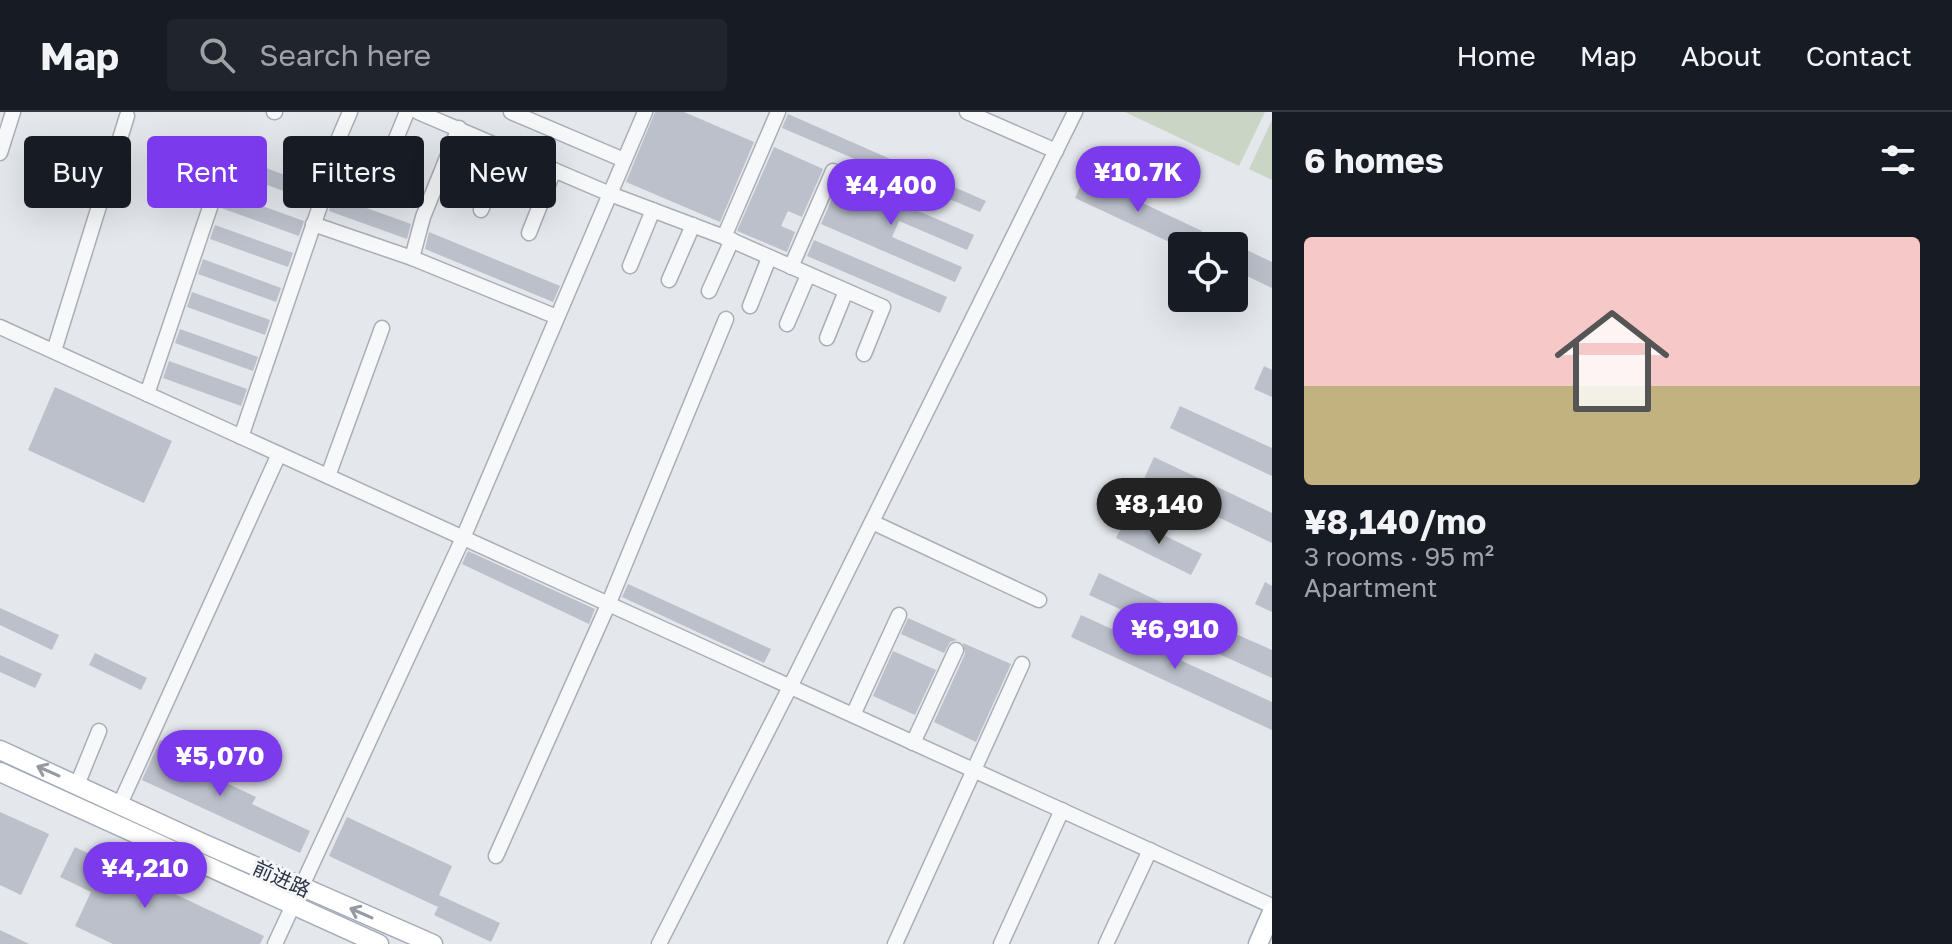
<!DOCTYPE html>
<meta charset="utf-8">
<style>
:root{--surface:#171b24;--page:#20242c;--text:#f1f3f6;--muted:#9ea1a6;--line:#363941;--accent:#7c3aed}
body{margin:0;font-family:"Golos Text","Noto Sans SC",sans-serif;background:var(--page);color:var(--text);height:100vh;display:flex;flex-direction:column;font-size:30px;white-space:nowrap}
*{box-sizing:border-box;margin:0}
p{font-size:26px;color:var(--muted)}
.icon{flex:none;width:44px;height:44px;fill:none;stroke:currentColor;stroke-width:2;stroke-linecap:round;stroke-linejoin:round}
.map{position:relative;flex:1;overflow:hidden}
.drawer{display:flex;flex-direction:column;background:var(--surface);width:680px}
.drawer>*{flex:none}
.top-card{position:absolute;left:24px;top:24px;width:760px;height:72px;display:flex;gap:16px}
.fabs{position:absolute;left:1168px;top:120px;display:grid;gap:16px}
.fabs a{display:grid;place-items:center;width:80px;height:80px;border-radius:8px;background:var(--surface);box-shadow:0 8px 32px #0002;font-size:40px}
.price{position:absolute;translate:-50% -68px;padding:0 18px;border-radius:28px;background:var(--accent);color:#fff;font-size:26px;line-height:52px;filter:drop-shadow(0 2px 4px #0008)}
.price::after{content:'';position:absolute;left:50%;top:48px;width:24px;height:18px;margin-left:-12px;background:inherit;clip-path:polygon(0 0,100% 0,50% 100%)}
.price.selected{background:#222;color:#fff}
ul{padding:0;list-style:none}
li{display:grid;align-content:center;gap:16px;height:424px;padding:0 32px}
li span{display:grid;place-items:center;height:248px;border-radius:8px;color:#555}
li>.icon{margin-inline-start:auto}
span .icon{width:144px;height:144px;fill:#fffc;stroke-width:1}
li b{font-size:34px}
h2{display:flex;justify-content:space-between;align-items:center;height:96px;padding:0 32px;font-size:34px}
.pill{padding:0 28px;border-radius:8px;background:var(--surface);box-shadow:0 8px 32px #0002;font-size:28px;line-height:72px}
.pill.selected{background:var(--accent);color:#fff}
header{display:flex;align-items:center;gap:48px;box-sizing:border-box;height:112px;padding:0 40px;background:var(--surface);border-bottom:2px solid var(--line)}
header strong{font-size:38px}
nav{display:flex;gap:44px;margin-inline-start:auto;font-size:28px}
.search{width:560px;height:72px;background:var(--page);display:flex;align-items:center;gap:20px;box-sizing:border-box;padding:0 28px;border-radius:8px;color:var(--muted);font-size:30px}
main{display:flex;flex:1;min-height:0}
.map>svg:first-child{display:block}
</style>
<header>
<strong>Map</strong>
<div class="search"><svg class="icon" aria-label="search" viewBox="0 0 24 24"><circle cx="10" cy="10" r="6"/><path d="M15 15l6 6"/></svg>Search here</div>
<nav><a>Home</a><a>Map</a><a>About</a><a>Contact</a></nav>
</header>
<main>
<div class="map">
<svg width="1272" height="832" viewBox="0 0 1272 832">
<rect width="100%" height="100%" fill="#e4e7ec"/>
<!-- green -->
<g fill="#c9d6c5">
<polygon points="1125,0 1265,0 1239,54"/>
<polygon points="1272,8 1272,68 1249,57"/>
</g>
<!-- building -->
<g fill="#bbc0ca">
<polygon points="655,0 684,0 754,30 720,110 626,70"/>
<polygon points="788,2 986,89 980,100 782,16"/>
<polygon points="774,35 823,57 802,105 788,99 781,114 795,120 787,140 737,119"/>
<polygon points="239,46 320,76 314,81 311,89 234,61"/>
<polygon points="1085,64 1202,119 1196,134 1178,134 1075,86"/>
<polygon points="841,66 974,123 967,138 899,109 892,125 962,155 955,170 821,112"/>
<polygon points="226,81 304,109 299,124 221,96"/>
<polygon points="333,84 411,112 407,127 329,99"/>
<polygon points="215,113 293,141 288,155 210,127"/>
<polygon points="429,120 560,174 553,190 425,137"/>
<polygon points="814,128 947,185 940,201 807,144"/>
<polygon points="1234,132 1272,150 1272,176 1234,158"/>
<polygon points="203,147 281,176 276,190 198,162"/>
<polygon points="192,180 270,208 265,223 187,195"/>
<polygon points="180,217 258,245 253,259 175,231"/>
<polygon points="169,249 247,277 241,294 163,266"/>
<polygon points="1264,254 1272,258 1272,285 1254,277"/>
<polygon points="55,275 172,329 144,391 28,338"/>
<polygon points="1180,294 1272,336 1272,364 1170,316"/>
<polygon points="1154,345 1272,401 1272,431 1143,369"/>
<polygon points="1127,405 1202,442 1191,463 1116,426"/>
<polygon points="468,439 595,497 589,512 462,452"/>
<polygon points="1099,461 1201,509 1202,507 1272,538 1272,566 1089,483"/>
<polygon points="1265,470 1272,474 1272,500 1255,492"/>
<polygon points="628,472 771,537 764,551 622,485"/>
<polygon points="0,496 59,523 52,538 0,513"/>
<polygon points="1081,503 1272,590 1272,618 1071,525"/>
<polygon points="908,506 957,528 950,530 944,541 901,522"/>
<polygon points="963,531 1011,552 976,630 934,610 965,542"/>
<polygon points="893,539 936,558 915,603 873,584"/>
<polygon points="95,541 147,566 141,578 89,553"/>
<polygon points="0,543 42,562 35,576 0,560"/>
<polygon points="160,628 178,636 173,646 256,685 252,692 310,719 300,741 142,668"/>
<polygon points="0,700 49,722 21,783 0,773"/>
<polygon points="347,705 452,754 439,783 500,811 491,830 434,803 438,795 329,744"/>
<polygon points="75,735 264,824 260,832 113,832 75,814 91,780 60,765"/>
<polygon points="0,818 29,832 0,832"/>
</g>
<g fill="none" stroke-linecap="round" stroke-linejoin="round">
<!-- minor casing -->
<g stroke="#a9aeb7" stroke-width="17">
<g id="minor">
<polyline points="274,0 275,0"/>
<polyline points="418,0 610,82 724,125 883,195 864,242"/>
<polyline points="511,0 624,48"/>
<polyline points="967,0 1056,39"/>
<polyline points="0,41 13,0"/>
<polyline points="332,42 350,0"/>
<polyline points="382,61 407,0"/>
<polyline points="481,98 507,37"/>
<polyline points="313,112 412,146 557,205"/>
<polyline points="529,121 554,58"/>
<polyline points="724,125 778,0"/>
<polyline points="412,146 423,105 459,16"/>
<polyline points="630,154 653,98"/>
<polyline points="791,155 833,59"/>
<polyline points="669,168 693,113"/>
<polyline points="709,179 732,128"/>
<polyline points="750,194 769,146"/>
<polyline points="787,212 808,163"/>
<polyline points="0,215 1272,794"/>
<polyline points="827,226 846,179"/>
<polyline points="54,239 127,4"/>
<polyline points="147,282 226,48"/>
<polyline points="241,325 323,85"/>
<polyline points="328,364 382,216"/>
<polyline points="872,410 1039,488"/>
<polyline points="853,603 899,503"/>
<polyline points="913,631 956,538"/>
<polyline points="77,673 99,619"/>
<polyline points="120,692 279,342"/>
<polyline points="496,744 608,493 726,207"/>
<polyline points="275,832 463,426 645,0"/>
<polyline points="659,832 790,575 1075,0"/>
<polyline points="895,832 1022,552"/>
<polyline points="1001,832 1062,698"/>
<polyline points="1106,832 1150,738"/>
</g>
</g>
<!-- major casing -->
<g stroke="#a3abb8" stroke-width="21">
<g id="major">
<polyline points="0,638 200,730 433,832"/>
<polyline points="0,660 379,832"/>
<polyline points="1258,832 1272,800"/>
</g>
</g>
<!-- minor -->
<use href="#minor" stroke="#f7f8fa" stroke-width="14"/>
<!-- major -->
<use href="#major" stroke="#fff" stroke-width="18"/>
</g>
<!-- one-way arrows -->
<defs><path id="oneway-shaft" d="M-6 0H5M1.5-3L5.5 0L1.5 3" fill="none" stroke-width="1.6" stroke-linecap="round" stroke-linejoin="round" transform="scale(2)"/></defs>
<g stroke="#959aa2">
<use href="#oneway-shaft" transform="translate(48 659) rotate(-156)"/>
<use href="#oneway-shaft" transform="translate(361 801) rotate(-156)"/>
</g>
<g text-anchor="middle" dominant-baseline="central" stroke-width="6" stroke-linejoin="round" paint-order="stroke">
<!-- street labels -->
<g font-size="20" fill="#2b3445" stroke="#f4f6f9">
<text transform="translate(282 766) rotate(24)">前进路</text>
</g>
</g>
</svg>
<div class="fabs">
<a><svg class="icon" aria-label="locate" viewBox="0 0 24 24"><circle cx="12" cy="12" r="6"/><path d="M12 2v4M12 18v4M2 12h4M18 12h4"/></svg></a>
</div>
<b class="price" style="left:1138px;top:102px">¥10.7K</b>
<b class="price" style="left:891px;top:115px">¥4,400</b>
<b class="price selected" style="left:1159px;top:434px">¥8,140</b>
<b class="price" style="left:1175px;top:559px">¥6,910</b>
<b class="price" style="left:220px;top:686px">¥5,070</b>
<b class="price" style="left:145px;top:798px">¥4,210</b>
<div class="top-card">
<a class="pill">Buy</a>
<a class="pill selected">Rent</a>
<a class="pill">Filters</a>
<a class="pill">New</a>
</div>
</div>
<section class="drawer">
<h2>6 homes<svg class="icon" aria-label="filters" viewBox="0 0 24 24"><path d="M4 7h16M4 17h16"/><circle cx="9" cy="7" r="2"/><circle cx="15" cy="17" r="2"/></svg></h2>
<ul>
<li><span style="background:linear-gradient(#f6c9c9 60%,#c2b280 0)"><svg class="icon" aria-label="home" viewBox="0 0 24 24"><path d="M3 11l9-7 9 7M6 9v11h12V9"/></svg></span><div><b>¥8,140/mo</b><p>3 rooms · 95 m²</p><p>Apartment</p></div></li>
</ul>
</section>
</main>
